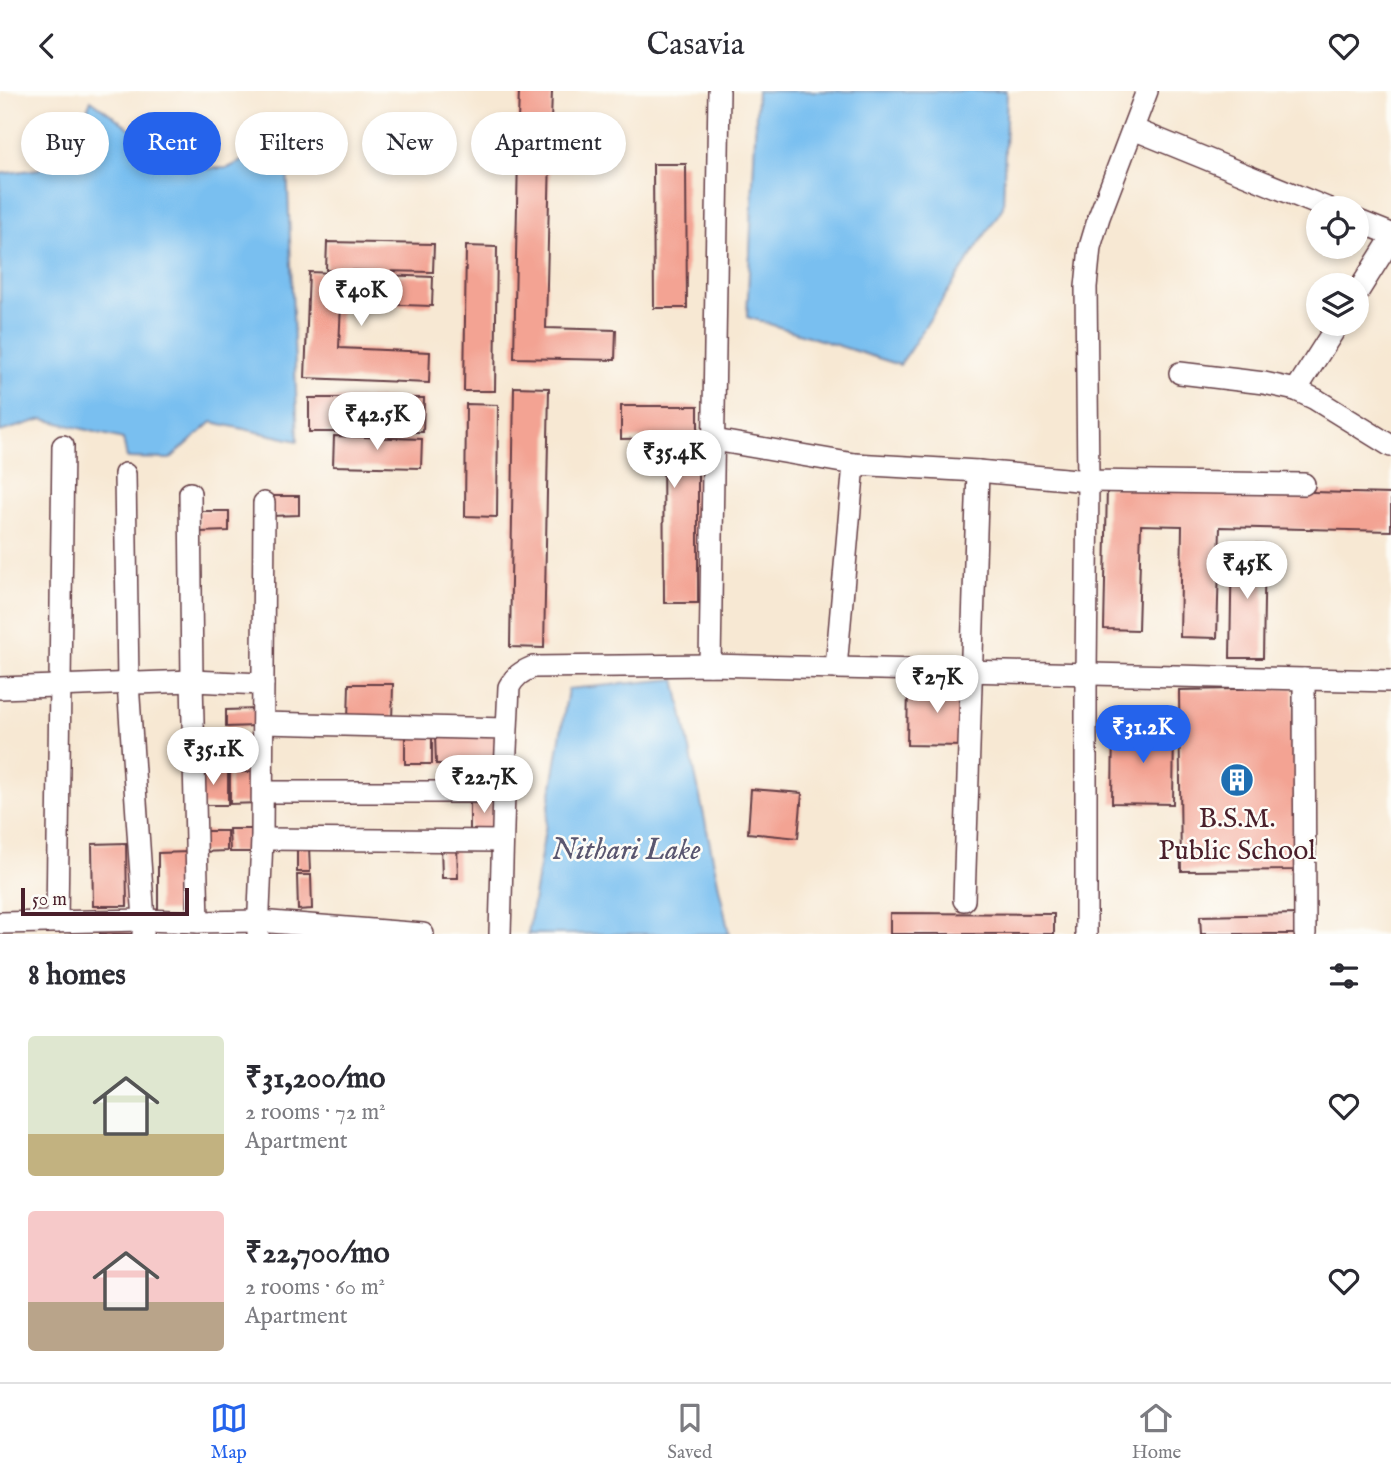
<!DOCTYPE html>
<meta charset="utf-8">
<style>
:root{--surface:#fff;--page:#f7f7f7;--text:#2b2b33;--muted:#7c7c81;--line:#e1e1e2;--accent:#2563eb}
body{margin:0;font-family:"IM FELL English",serif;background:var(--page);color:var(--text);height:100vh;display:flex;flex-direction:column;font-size:26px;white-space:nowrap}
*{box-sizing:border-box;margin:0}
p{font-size:23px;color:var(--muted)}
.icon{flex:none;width:38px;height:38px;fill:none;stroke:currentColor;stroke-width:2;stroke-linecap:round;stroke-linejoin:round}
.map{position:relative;height:843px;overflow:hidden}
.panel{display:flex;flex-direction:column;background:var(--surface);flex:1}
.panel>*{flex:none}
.hud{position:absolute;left:21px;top:21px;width:700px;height:63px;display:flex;gap:14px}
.buttons{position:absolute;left:1306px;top:105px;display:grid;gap:14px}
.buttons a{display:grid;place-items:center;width:63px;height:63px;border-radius:50%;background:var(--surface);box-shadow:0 4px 10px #0003;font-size:35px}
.scale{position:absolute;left:21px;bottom:18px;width:168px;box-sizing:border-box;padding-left:7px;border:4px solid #4a1f2b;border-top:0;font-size:19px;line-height:24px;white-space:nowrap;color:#4a1f2b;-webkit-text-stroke:5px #fdfcf7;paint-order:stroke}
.price{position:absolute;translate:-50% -60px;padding:0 16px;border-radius:24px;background:#fff;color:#222;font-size:23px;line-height:46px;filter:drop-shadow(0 2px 4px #0008)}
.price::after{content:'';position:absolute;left:50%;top:42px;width:21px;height:16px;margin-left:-10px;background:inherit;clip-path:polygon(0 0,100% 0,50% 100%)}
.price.on{background:var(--accent);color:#fff}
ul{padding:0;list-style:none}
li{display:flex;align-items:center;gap:21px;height:175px;padding:0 28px}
li span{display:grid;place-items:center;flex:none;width:196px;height:140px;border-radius:7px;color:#555}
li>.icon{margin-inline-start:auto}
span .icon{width:84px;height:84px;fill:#fffc;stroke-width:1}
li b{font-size:30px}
h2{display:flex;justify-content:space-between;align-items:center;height:84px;padding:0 28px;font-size:30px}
.tag{padding:0 24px;border-radius:32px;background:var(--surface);box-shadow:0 4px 10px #0003;font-size:24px;line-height:63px}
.tag.on{background:var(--accent);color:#fff}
header{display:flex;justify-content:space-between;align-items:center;height:91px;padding:0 28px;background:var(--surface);font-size:32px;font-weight:600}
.dock{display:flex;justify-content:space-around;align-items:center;height:98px;border-top:2px solid var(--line);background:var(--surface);font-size:19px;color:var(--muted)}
.dock a{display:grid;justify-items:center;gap:4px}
.dock .on{color:var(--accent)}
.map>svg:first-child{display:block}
</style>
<header><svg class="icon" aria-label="back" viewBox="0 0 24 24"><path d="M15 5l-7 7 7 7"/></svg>Casavia<svg class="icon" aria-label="heart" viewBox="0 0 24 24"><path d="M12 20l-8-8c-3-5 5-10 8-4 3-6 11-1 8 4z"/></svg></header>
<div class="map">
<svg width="1391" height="843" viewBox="0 0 1391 843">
<rect width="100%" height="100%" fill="#fdfcf7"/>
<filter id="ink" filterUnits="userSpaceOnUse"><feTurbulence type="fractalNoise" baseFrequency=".0143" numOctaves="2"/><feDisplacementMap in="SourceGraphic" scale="14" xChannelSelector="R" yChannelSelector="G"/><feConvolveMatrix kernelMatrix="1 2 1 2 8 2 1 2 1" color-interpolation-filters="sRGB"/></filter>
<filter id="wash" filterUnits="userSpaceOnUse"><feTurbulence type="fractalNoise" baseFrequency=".00686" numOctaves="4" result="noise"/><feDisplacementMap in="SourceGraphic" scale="28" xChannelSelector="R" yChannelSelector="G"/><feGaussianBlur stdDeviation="1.57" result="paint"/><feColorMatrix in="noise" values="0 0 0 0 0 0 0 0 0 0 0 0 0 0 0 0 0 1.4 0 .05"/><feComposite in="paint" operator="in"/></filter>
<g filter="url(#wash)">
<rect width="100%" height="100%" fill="#f7e8d3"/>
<!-- water -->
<g fill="#79bff0" stroke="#626f8e" stroke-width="2">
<polygon points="757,0 1007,0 1003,116 900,274 747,226"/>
<polygon points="91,9 186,78 228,77 286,47 298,350 212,331 170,368 127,367 123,348 43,328 0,341 0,83 39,78 75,50"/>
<polygon points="675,588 729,843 528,843 568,598"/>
</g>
<g id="blocks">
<!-- building -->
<g fill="#f3a393">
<polygon points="519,0 552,0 550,61 517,60"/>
<polygon points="518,64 550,64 546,237 616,239 615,269 514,267"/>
<polygon points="653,73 686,73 687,217 654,217"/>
<polygon points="327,151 434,153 433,181 326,179"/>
<polygon points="466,155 497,156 495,300 464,300"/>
<polygon points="309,181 433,186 432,215 341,212 339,257 430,261 429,292 305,287"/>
<polygon points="514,296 549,297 544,557 510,556"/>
<polygon points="309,307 424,307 423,341 309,341"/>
<polygon points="466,313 498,314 497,426 465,425"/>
<polygon points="621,315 698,315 698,512 664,512 663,347 621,348"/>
<polygon points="334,345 422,348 421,377 333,375"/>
<polygon points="1107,396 1391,403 1391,440 1220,436 1217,547 1180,546 1182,435 1141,434 1138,539 1104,538"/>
<polygon points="270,405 299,405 299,424 270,425"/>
<polygon points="199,420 229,420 229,440 199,441"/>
<polygon points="1232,452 1265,453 1263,567 1230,567"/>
<polygon points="349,593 393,593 392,631 348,630"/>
<polygon points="908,594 966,595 965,655 907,654"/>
<polygon points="1293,597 1296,779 1181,780 1179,599"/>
<polygon points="256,618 256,635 226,636 226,619"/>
<polygon points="1113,634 1174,635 1173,713 1112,712"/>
<rect x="405" y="640" width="27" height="33"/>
<polygon points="435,644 498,644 498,673 436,673"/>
<polygon points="228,677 228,714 197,714 197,678"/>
<polygon points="230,681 259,681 259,712 230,713"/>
<polygon points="751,698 802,702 798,747 748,742"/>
<rect x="470" y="705" width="27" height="38"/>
<polygon points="229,738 259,738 260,761 230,761"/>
<polygon points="200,740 227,740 227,760 200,761"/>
<polygon points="126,752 127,815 93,815 92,753"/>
<polygon points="441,753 457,753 458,787 442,787"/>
<polygon points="309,755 310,781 297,781 297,756"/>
<polygon points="189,761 190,820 158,820 158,762"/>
<polygon points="297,784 311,784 312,818 298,819"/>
<polygon points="890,822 1054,823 1054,843 890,843"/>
<polygon points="1298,823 1299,843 1201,843 1200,825"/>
<polygon points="100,836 136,837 136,843 100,843"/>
</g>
</g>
</g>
<g filter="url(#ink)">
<use href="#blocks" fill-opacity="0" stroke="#643d44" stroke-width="2"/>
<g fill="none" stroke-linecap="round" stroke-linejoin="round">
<!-- minor casing -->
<g stroke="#643d44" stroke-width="24">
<g id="minor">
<polyline points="1133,38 1327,117"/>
<polyline points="1356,129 1391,143"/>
<polyline points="1356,204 1391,148"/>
<polyline points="1180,282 1264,292 1296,299 1315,308 1391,355"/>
<polyline points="1296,299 1338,233"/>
<polyline points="714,349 854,373 978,380 1088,390 1304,393"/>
<polyline points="125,383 128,592 144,829 143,843"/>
<polyline points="190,402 192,590 198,831"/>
<polyline points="710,574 719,0"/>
<polyline points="836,577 854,373"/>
<polyline points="1304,588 1305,843"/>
<polyline points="0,597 192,590 263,593"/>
<polyline points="263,632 506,638"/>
<polyline points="263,701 504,701"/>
<polyline points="262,748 502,750"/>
<polyline points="964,809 978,380"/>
<polyline points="57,831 63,355"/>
<polyline points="0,832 144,829 198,831 258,830 423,843"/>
<polyline points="258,843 262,748 264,412"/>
<path d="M500 843 504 701 509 596C515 585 521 581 533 576L710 574 1391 590"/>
<polyline points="1086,843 1086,583 1088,390 1086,196 1090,156 1099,126 1147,0"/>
</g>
</g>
<!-- minor -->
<use href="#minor" stroke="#fff" stroke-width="21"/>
</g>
</g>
<!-- icons -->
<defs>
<g id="building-disc" transform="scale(1.75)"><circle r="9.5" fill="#1f6fb2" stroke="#fdfcf7"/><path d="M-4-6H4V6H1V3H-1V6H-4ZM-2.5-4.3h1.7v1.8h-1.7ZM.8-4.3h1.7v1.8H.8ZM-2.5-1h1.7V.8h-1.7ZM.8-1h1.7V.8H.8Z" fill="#fff"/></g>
</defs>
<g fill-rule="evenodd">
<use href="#building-disc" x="1237" y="689"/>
</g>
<g text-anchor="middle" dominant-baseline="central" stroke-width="5" stroke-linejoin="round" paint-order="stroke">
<!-- poi labels -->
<g font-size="28" fill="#4a1f2b" stroke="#fdfcf7">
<text x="1237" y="728">B.S.M.<tspan x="1237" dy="32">Public School</tspan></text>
</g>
<!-- water labels -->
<g font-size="30" font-style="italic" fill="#5a5770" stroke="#fdfcf7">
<text x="626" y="760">Nithari Lake</text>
</g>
</g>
</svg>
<div class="buttons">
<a><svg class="icon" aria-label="locate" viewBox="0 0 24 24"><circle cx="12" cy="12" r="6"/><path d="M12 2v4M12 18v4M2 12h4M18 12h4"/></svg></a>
<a><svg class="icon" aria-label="layers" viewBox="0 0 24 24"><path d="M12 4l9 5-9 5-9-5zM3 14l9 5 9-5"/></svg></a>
</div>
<div class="scale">50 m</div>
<b class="price" style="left:361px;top:237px">₹40K</b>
<b class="price" style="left:377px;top:361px">₹42.5K</b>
<b class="price" style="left:674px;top:399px">₹35.4K</b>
<b class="price" style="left:1247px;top:510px">₹45K</b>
<b class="price" style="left:937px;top:624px">₹27K</b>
<b class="price on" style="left:1143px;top:674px">₹31.2K</b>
<b class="price" style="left:213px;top:696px">₹35.1K</b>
<b class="price" style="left:484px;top:724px">₹22.7K</b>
<div class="hud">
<a class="tag">Buy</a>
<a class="tag on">Rent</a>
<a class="tag">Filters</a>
<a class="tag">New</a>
<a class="tag">Apartment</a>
</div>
</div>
<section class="panel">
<h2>8 homes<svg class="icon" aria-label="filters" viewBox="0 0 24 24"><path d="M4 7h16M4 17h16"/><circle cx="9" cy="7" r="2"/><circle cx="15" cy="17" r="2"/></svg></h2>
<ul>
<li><span style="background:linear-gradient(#dfe7d0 70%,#c2b280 0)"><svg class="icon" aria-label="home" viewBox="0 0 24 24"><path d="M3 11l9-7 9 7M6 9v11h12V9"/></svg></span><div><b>₹31,200/mo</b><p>2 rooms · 72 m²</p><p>Apartment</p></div><svg class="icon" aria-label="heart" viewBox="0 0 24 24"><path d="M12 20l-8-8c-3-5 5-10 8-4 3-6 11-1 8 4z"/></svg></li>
<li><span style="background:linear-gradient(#f6c9c9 65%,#b9a48a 0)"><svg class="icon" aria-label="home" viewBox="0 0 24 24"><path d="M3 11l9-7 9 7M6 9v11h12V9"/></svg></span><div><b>₹22,700/mo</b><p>2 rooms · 60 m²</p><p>Apartment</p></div><svg class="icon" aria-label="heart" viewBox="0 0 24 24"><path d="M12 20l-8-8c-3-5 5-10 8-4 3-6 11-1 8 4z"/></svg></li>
</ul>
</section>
<nav class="dock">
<a class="on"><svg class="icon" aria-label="map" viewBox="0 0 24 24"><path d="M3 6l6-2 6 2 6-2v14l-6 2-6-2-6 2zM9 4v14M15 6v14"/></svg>Map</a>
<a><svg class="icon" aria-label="saved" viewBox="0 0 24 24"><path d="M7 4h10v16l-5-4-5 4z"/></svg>Saved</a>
<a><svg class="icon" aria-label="home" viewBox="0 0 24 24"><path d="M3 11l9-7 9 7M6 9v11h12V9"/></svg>Home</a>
</nav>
